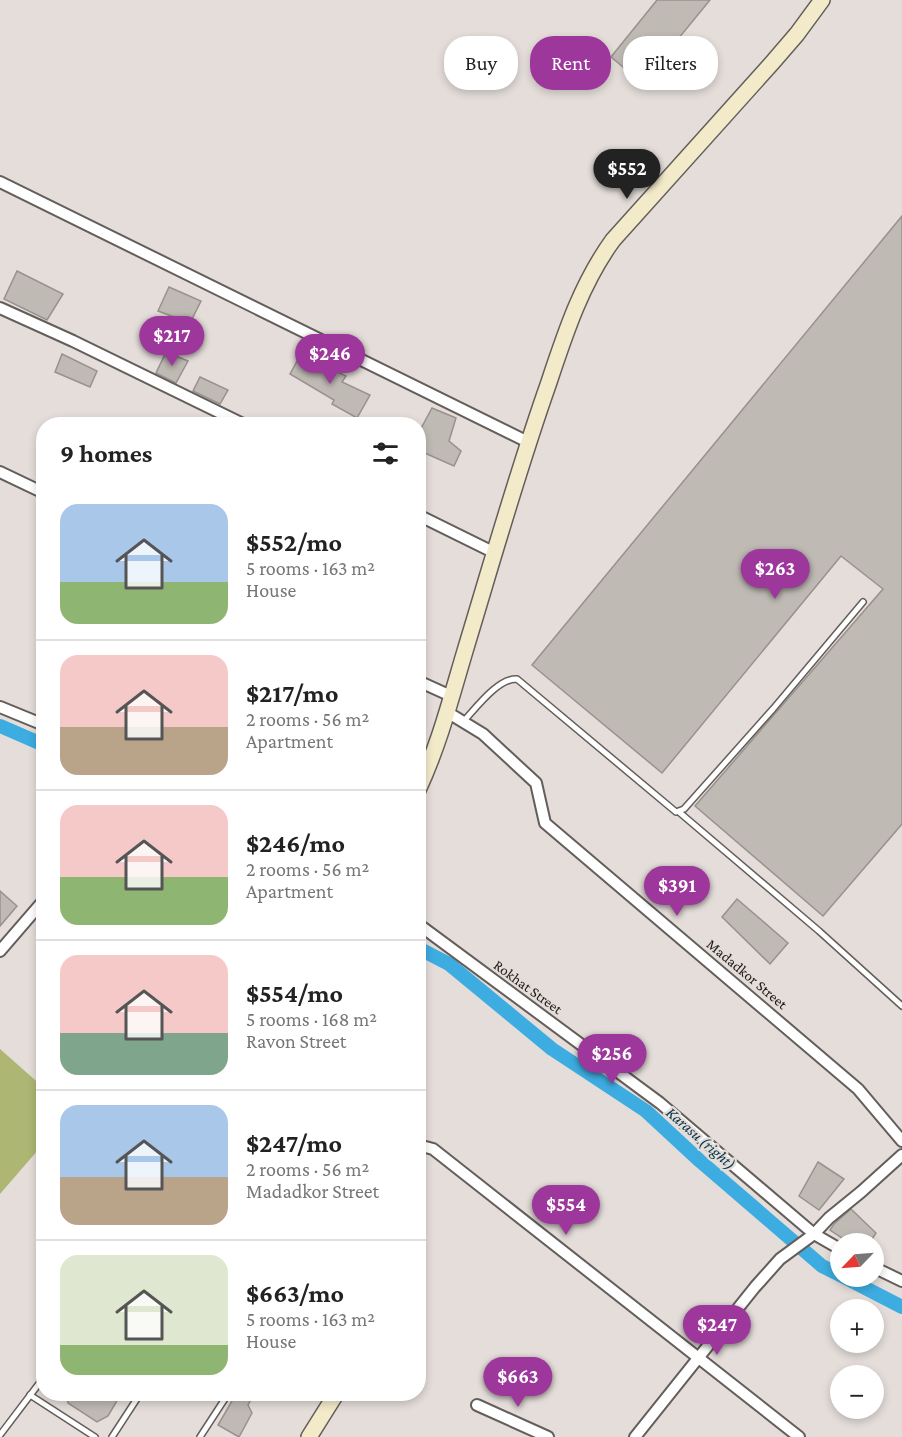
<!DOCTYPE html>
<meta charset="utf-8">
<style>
:root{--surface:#fff;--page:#f6f6f6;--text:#222;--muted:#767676;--line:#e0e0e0;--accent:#9d379b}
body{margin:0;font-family:"Crimson Pro",serif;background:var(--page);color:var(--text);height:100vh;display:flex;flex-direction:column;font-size:22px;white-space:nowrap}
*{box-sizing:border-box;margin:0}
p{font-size:20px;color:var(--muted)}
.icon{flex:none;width:33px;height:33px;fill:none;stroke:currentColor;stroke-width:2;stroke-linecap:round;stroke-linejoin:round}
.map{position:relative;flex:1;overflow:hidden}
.side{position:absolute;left:36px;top:417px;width:390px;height:984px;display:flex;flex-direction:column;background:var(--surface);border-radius:24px;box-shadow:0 3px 9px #0003}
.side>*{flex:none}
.top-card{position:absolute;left:444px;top:36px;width:368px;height:54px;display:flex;gap:12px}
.needle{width:39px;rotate:245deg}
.tools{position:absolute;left:830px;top:1233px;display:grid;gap:12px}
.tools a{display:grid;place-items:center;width:54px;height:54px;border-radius:50%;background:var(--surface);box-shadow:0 3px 9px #0003;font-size:30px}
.price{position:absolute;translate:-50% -51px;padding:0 14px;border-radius:21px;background:var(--accent);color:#fff;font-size:20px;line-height:39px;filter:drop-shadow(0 2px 3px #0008)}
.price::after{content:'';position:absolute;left:50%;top:36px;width:18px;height:14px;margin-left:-9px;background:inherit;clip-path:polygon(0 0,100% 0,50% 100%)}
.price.active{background:#222;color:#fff}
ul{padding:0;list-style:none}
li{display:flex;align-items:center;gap:18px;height:150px;padding:0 24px}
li+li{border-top:2px solid var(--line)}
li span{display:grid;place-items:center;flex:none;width:168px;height:120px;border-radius:18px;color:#555}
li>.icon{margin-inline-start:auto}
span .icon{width:72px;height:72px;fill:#fffc;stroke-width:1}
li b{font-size:26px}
h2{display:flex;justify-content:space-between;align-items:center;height:72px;padding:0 24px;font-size:26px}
.tag{padding:0 21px;border-radius:24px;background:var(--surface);box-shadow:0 3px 9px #0003;font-size:21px;line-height:54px}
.tag.active{background:var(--accent);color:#fff}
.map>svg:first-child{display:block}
</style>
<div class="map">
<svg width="902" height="1437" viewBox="0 0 902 1437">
<rect width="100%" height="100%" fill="#e4ddd9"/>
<!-- green -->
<polygon fill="#adb773" points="0,1049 43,1087 44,1143 0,1194"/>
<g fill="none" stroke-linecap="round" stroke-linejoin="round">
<!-- canal -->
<g stroke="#3dace0" stroke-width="14">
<polyline points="0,726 44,745"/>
<polyline points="418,948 449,964 552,1049 646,1111 700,1161 822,1266 840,1275"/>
<polyline points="842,1276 902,1307"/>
</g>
</g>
<!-- building -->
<g fill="#c0bab5" stroke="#98918d" stroke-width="1.5">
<polygon points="657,0 710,0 642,83 611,57"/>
<polygon points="902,216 902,824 823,916 695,806 883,589 841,556 662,773 532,665"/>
<polygon points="17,271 63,294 47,320 4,299"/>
<polygon points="169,287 201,301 190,323 158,311"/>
<polygon points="166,352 188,361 176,383 156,373"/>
<polygon points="62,354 97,371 90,387 55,372"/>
<polygon points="301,354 346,376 342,382 370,395 357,418 332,404 334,400 290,374"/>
<polygon points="200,377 228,390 220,404 193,391"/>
<polygon points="432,408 456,418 449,441 461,451 454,466 418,450 418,434"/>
<polygon points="0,891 17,906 0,926"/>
<polygon points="737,899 788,943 770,964 722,917"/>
<polygon points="818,1162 844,1179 819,1210 799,1196"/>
<polygon points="851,1209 876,1233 869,1244 851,1244 830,1230 834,1224"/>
<polygon points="66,1394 121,1394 108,1416 97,1422 68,1403"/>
<polygon points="236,1394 254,1394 248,1405 252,1413 239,1437 218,1425"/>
</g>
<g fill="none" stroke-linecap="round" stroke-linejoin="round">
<!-- lane casing -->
<g stroke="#645e5b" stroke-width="8">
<g id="lane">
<path d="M463 722C476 708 498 678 517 679L676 812 684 809 773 709 863 602"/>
<polyline points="679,812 819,931 902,1006"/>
<polyline points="30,1395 95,1437"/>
<polyline points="0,1435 44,1377"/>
<polyline points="112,1437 140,1394"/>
<polyline points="200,1437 228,1394"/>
</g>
</g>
<!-- street casing -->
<g stroke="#645e5b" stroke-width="14">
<g id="street">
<polyline points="0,182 528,442"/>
<polyline points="0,308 73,341 243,424"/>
<polyline points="0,472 44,493"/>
<polyline points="418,515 495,553"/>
<polyline points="418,681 451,696"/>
<polyline points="0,707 44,725"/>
<polyline points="447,712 483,734 536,783 545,823 858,1089 902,1141"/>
<polyline points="418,924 660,1103 814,1234 840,1249"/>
<polyline points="0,951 44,900"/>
<polyline points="418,1145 433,1149 799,1437"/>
<polyline points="873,1267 902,1281"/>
<polyline points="477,1405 548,1437"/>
<polyline points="635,1437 755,1287 780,1259 814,1234 829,1218 861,1192 902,1155"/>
</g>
</g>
<!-- secondary casing -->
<g stroke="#645e5b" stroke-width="18">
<g id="secondary">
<path d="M418 790C439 745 451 698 465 651 492 562 517 473 548 385 565 334 581 284 613 240L772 63 797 34 822 0"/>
<polyline points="309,1437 336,1394"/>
</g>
</g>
<!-- lane -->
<use href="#lane" stroke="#fff" stroke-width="5"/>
<!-- street -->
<use href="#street" stroke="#fff" stroke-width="10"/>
<!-- secondary -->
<use href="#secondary" stroke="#f3eaca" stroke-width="15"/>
</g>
<g text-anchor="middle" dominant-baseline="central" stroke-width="4.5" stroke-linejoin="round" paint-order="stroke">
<!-- street labels -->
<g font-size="15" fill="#1e1c1a" stroke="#e4ddd9">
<text transform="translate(747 974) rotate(40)">Madadkor Street</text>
<text transform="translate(528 987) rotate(36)">Rokhat Street</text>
</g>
<!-- water labels -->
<g font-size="16" font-style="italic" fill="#013348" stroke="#e4ddd9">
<text transform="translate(701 1138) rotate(41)">Karasu (right)</text>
</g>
</g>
</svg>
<div class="tools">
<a><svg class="needle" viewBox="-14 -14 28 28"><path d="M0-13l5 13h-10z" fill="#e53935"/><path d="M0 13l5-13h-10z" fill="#767676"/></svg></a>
<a>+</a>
<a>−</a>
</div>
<b class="price active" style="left:627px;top:200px">$552</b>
<b class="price" style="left:172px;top:367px">$217</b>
<b class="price" style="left:330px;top:385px">$246</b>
<b class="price" style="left:775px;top:600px">$263</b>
<b class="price" style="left:677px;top:917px">$391</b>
<b class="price" style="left:612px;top:1085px">$256</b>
<b class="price" style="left:566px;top:1236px">$554</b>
<b class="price" style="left:717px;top:1356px">$247</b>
<b class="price" style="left:518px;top:1408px">$663</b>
<div class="top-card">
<a class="tag">Buy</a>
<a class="tag active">Rent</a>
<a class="tag">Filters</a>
</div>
<section class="side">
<h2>9 homes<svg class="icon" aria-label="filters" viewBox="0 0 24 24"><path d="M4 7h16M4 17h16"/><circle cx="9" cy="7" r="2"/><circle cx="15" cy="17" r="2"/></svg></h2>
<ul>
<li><span style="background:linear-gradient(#a9c7e8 65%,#8fb573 0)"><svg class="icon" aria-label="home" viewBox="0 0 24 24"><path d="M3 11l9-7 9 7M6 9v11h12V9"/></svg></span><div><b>$552/mo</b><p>5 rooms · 163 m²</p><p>House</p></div></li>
<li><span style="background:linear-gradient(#f6c9c9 60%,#b9a48a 0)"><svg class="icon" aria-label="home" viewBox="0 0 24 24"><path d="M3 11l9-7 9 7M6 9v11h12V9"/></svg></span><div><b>$217/mo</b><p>2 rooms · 56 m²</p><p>Apartment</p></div></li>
<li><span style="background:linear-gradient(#f6c9c9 60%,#8fb573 0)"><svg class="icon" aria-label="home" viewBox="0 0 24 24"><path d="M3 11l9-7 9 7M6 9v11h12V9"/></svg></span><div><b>$246/mo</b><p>2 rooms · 56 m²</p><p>Apartment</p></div></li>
<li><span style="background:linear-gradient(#f6c9c9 65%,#7fa58c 0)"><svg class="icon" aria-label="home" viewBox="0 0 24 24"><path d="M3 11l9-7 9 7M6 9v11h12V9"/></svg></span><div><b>$554/mo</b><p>5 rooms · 168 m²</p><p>Ravon Street</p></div></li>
<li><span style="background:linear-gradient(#a9c7e8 60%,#b9a48a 0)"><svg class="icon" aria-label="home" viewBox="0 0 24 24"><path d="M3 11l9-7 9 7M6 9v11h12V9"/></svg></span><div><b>$247/mo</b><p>2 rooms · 56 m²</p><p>Madadkor Street</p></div></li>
<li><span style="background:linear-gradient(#dfe7d0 75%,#8fb573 0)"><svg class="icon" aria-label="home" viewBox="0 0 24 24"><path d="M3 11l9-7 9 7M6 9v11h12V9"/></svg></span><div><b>$663/mo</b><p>5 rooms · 163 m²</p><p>House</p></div></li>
</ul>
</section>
</div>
